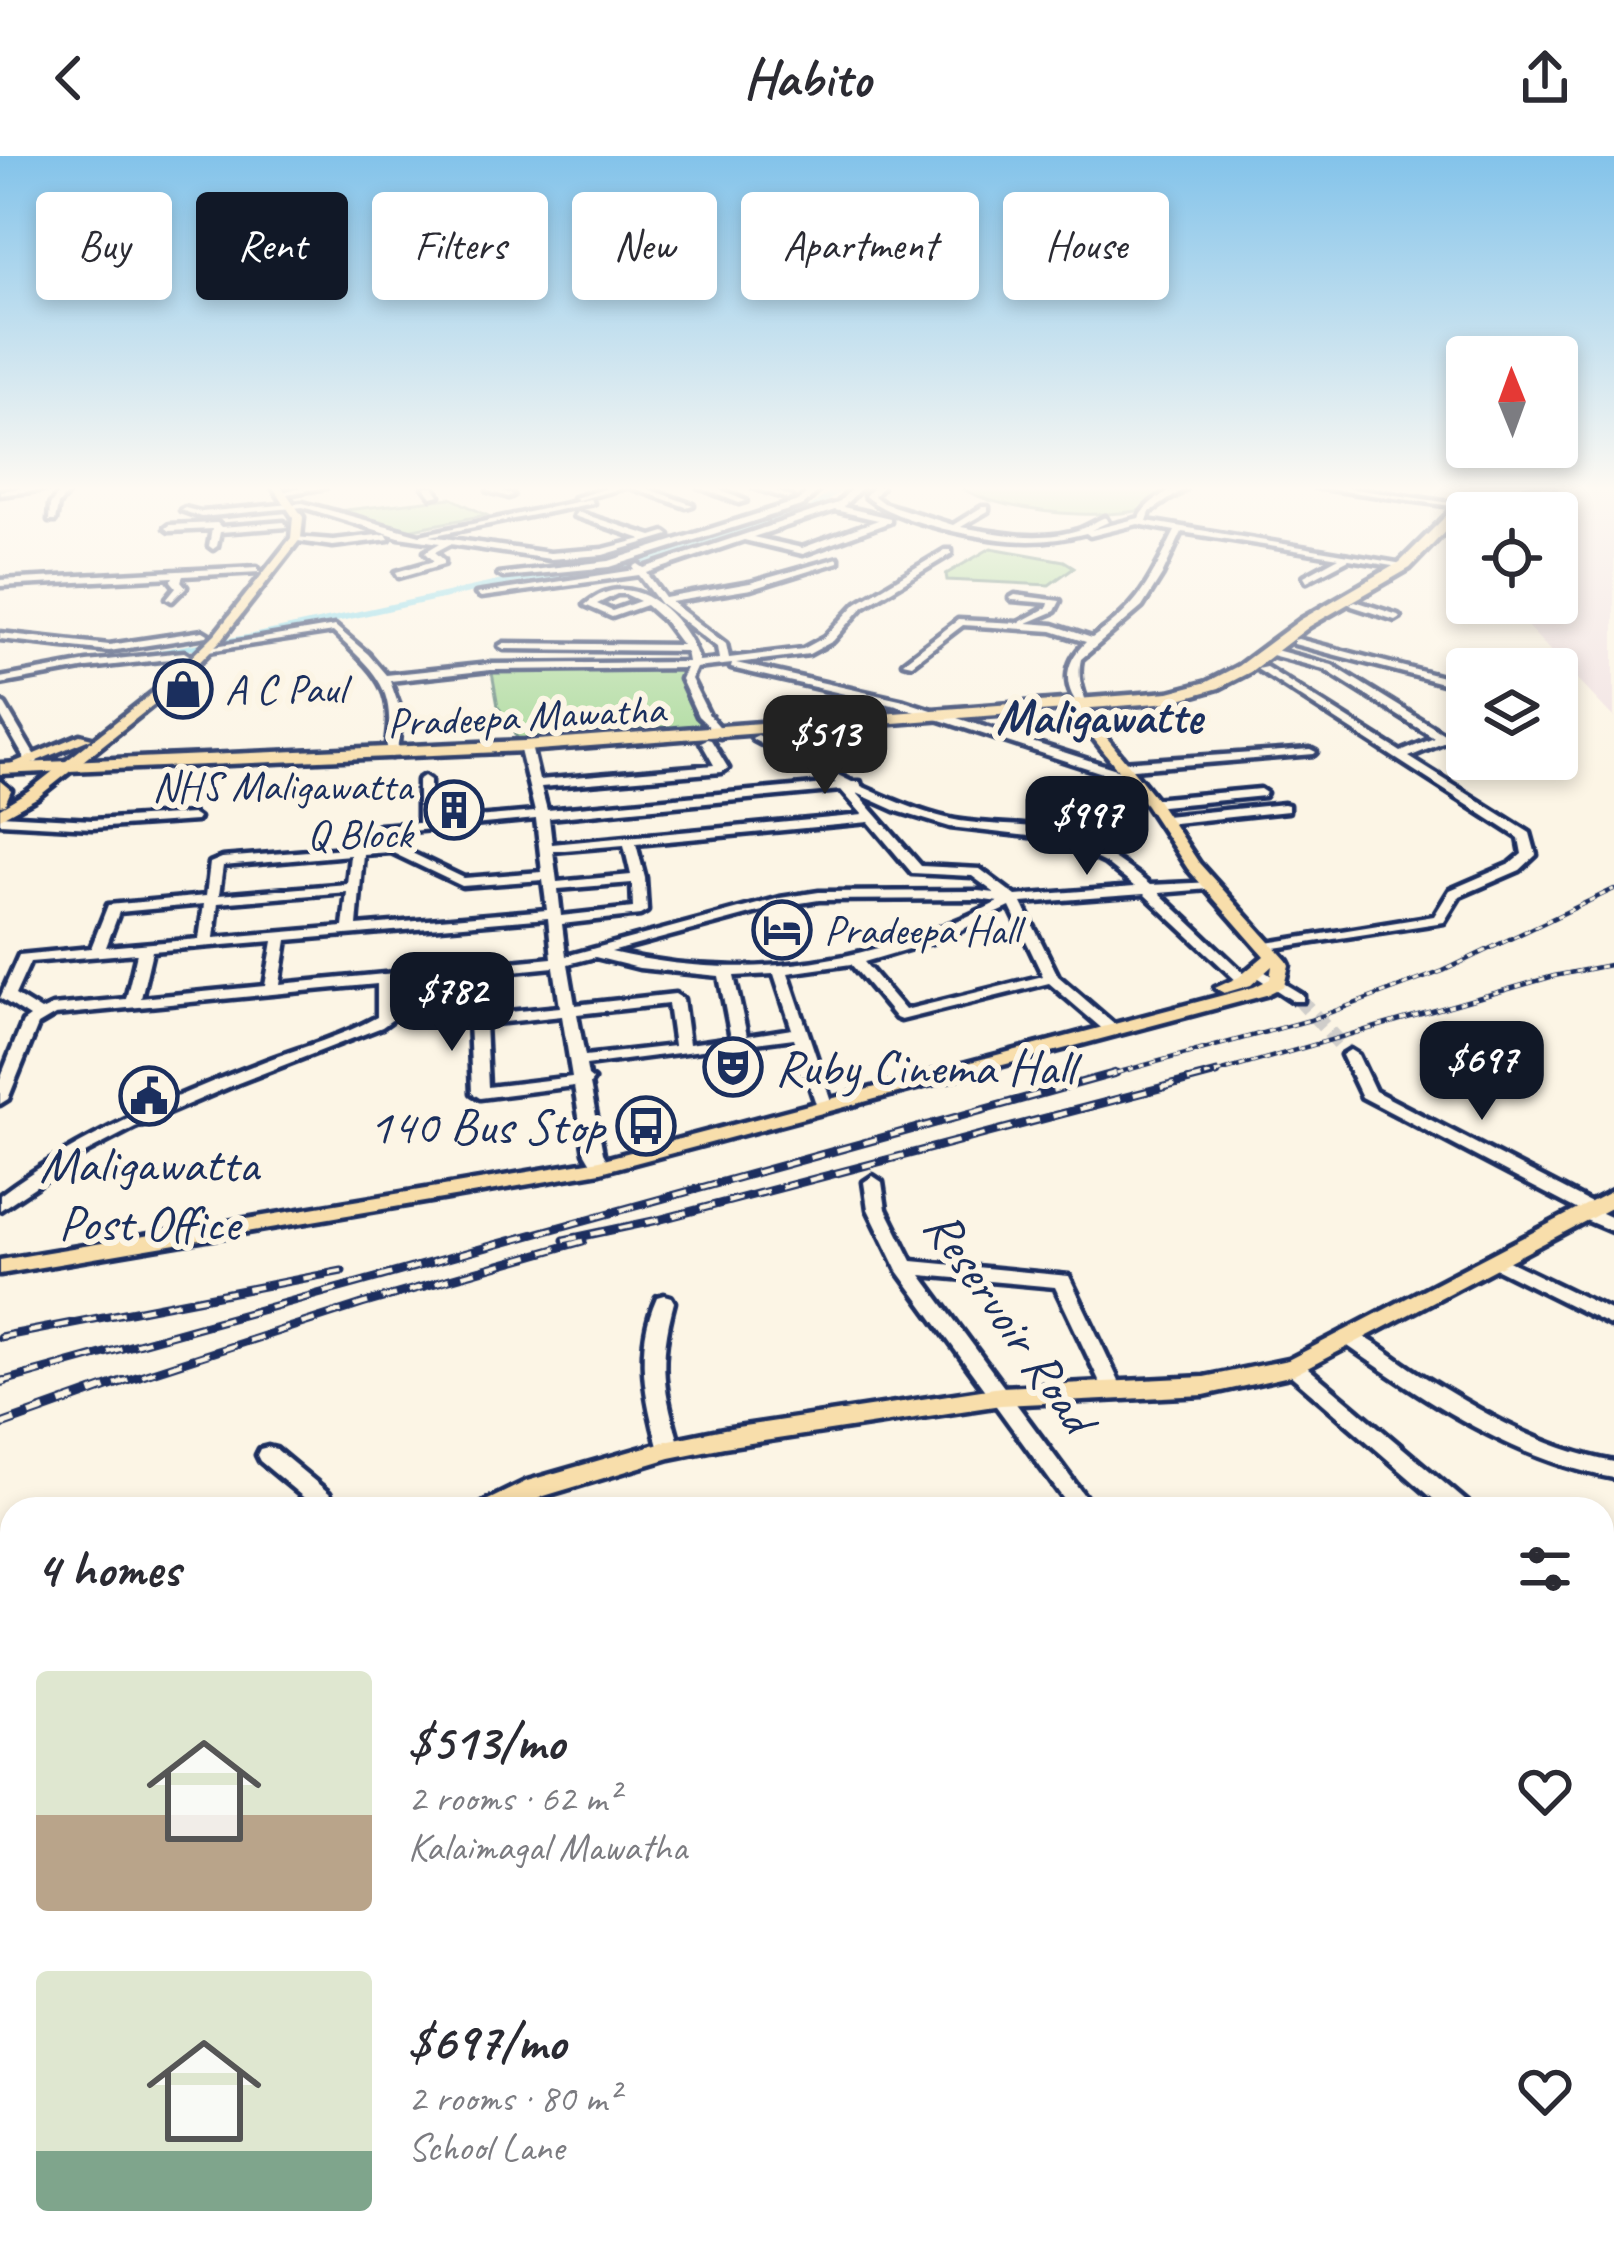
<!DOCTYPE html>
<meta charset="utf-8">
<style>
:root{--surface:#fff;--page:#f7f7f7;--text:#2b2b33;--muted:#7c7c81;--accent:#111827}
body{margin:0;font-family:Caveat,sans-serif;background:var(--page);color:var(--text);height:100vh;display:flex;flex-direction:column;font-size:45px;white-space:nowrap}
*{box-sizing:border-box;margin:0}
p{font-size:39px;color:var(--muted)}
.icon{flex:none;width:66px;height:66px;fill:none;stroke:currentColor;stroke-width:2;stroke-linecap:round;stroke-linejoin:round}
.map{position:relative;flex:1;overflow:hidden}
.side{position:absolute;left:0px;top:1341px;width:1614px;height:771px;display:flex;flex-direction:column;background:var(--surface);border-radius:36px 36px 0 0;box-shadow:0 6px 18px #0003}
.side>*{flex:none}
.hud{position:absolute;left:36px;top:36px;width:1542px;height:108px;display:flex;gap:24px}
.needle{width:78px;rotate:359deg}
.buttons{position:absolute;left:1446px;top:180px;display:grid;gap:24px}
.buttons a{display:grid;place-items:center;width:132px;height:132px;border-radius:12px;background:var(--surface);box-shadow:0 6px 18px #0003;font-size:60px}
.price{position:absolute;translate:-50% -102px;padding:0 27px;border-radius:24px;background:var(--accent);color:#fff;font-size:39px;line-height:78px;filter:drop-shadow(0 3px 6px #0008)}
.price::after{content:'';position:absolute;left:50%;top:72px;width:36px;height:27px;margin-left:-18px;background:inherit;clip-path:polygon(0 0,100% 0,50% 100%)}
.price.selected{background:#222;color:#fff}
ul{padding:0;list-style:none}
li{display:flex;align-items:center;gap:36px;height:300px;padding:0 36px}
li span{display:grid;place-items:center;flex:none;width:336px;height:240px;border-radius:12px;color:#555}
li>.icon{margin-inline-start:auto}
span .icon{width:144px;height:144px;fill:#fffc;stroke-width:1}
li b{font-size:51px}
h2{display:flex;justify-content:space-between;align-items:center;height:144px;padding:0 36px;font-size:51px}
.pill{padding:0 42px;border-radius:12px;background:var(--surface);box-shadow:0 6px 18px #0003;font-size:42px;line-height:108px}
.pill.selected{background:var(--accent);color:#fff}
header{display:flex;justify-content:space-between;align-items:center;height:156px;padding:0 36px;background:var(--surface);font-size:54px;font-weight:700}
.map>svg:first-child{display:block}
</style>
<header><svg class="icon" aria-label="back" viewBox="0 0 24 24"><path d="M15 5l-7 7 7 7"/></svg>Habito<svg class="icon" aria-label="share" viewBox="0 0 24 24"><path d="M12 15V3M7 8l5-5 5 5M5 13v7h14v-7"/></svg></header>
<div class="map">
<svg width="1614" height="2111" viewBox="0 0 1614 2111">
<rect width="100%" height="100%" fill="#fcf5e5"/>
<filter id="ink" filterUnits="userSpaceOnUse"><feTurbulence type="fractalNoise" baseFrequency=".00833" numOctaves="2"/><feDisplacementMap in="SourceGraphic" scale="24" xChannelSelector="R" yChannelSelector="G"/><feConvolveMatrix kernelMatrix="1 2 1 2 8 2 1 2 1" color-interpolation-filters="sRGB"/></filter>
<g filter="url(#ink)">
<!-- built -->
<polygon fill="#f0e1e2" points="1599,331 1614,331 1614,562 1505,447 1557,447 1557,357 1487,357"/>
<!-- green -->
<g fill="#a7d898" stroke="#61847b" stroke-width="3">
<path d="M960 331H1192C1155 374 1003 360 960 331Z"/>
<polygon points="451,342 486,359 408,374 337,355"/>
<polygon points="991,392 1064,405 1074,411 1049,429 947,424 946,418"/>
<polygon points="677,510 704,572 519,585 498,550 491,511 602,514"/>
</g>
<g fill="none" stroke-linecap="round" stroke-linejoin="round">
<!-- canal -->
<polygon fill="#8cdaec" fill-rule="evenodd" points="836,331 846,331 816,355 626,416 516,427 253,484 68,513 63,510 253,478 516,421 625,410 810,351"/>
<!-- minor-tunnel -->
<polyline stroke="#cfcdca" stroke-width="15" stroke-dasharray="15 8" stroke-linecap="butt" points="1298,842 1350,899"/>
<!-- minor casing -->
<g stroke="#1b2f5e" stroke-width="9">
<g id="minor">
<polygon points="30,331 61,331 0,339 0,335"/>
<polygon points="64,331 73,331 58,349 55,365 49,365 50,349"/>
<polygon points="303,331 326,331 281,339 277,337"/>
<polygon points="424,331 433,331 439,339 432,341"/>
<polygon points="497,331 514,331 502,335 513,339 509,341 488,335"/>
<polygon points="611,331 626,331 578,344 574,342"/>
<polygon points="630,331 643,331 693,349 686,351"/>
<polygon points="699,331 712,331 746,345 739,347"/>
<polygon points="753,331 766,331 792,341 788,343"/>
<polygon points="813,331 822,331 804,349 610,411 503,421 498,418 609,405 798,345"/>
<path d="M853 331H862L843 351 890 362V366L803 398 744 384 647 417 665 442 750 427 838 402V406L751 433 671 446 726 488 729 502 803 493 825 481 857 447 945 394H951V398L863 451 833 485 809 498 736 507 904 545 1135 619V625H1127L897 550 731 512 732 508 696 512 691 523 709 559 726 578 720 581 698 560 681 523 686 512 490 514 390 525 401 556 397 598 391 601 385 598C399 533 377 518 333 476L208 495 203 492 335 470 368 498 386 519 490 508 688 506 686 495 504 493 499 490 504 487 682 489 664 465 646 449 612 461 585 449C633 407 686 462 699 505L719 503 717 491 660 447 639 419 481 441 476 438 635 414 633 411 638 408 644 412 838 347ZM835 354 878 364 802 392 753 381ZM617 438H625L640 445 612 455 597 448Z"/>
<path d="M873 331H882L874 340 883 347 953 369 982 351H988V355L961 371C999 378 1041 386 1078 374 1087 371 1096 365 1105 361L1108 366 1091 374 1139 362C1145 347 1171 331 1187 331L1150 356 1147 365 1409 409 1405 412 1349 403 1307 425 1304 420 1339 401 1182 376 1162 419 1142 451 1081 503C1077 521 1082 534 1088 551L1083 554C1062 533 1063 507 1086 486L1052 475 963 469 912 508 903 506 958 464 1018 467 1048 451 1049 447 1012 444 1010 442 1015 439 1060 445 1055 455 1027 467 1053 469 1092 482C1141 449 1149 426 1175 375L1138 368 1090 380 1086 377C1067 382 1049 385 1029 385 988 385 895 367 865 340Z"/>
<polygon points="1315,331 1341,331 1485,352 1481,354"/>
<polygon points="590,343 593,347 430,380 550,397 603,393 642,383 574,360 577,356 652,380 665,376 669,379 603,399 550,403 450,388 435,396 444,404 444,408 399,421 396,416 434,405 425,396 440,387 399,381 303,351 201,361 181,354 185,352 201,356 303,347 420,379"/>
<polygon points="284,366 287,371 220,376 217,390 213,393 209,390 212,373 169,375 165,372 169,369 217,367 221,371"/>
<polygon points="386,378 389,383 333,390 291,384 295,381 333,384"/>
<polygon points="257,411 260,416 183,420 181,425 186,431 172,445 167,442 176,431 171,425 173,421 0,430 0,424"/>
<polygon points="1355,445 1398,459 1400,461 1395,464 1352,450 1350,448"/>
<polygon points="203,475 208,478 207,480 109,495 0,483 0,477 109,489"/>
<polygon points="1298,483 1450,523 1451,525 1446,528 1294,488 1294,484"/>
<polygon points="1268,492 1332,509 1444,578 1467,570 1467,577 1409,601 1530,677 1536,699 1520,714 1460,740 1444,766 1262,794 1262,788 1267,787 1434,760 1450,734 1510,708 1522,698 1519,682 1257,513 1266,511 1401,596 1434,582 1324,513 1264,497 1264,493"/>
<polygon points="184,496 189,499 188,501 87,512 0,528 0,522 87,506"/>
<polygon points="0,546 5,549 38,605 36,607 26,605 0,559"/>
<path d="M758 579 852 626H860L861 630C890 643 919 656 950 663 977 669 1006 668 1034 671 1079 677 1116 701 1150 729L1214 726V732L1209 733 1159 737 1252 825 1245 829 1240 828 1144 738 1022 747 1058 820 1116 870 1119 873 1116 876H1106L1049 827 901 864 896 862 851 808 788 817 832 948 830 952H818L816 948 794 882 586 909 588 920 593 924 590 928 603 997 610 1010 601 1015 595 1014 585 997 574 930 480 942 472 937 469 864 477 859 560 851 554 811 391 827 393 863 382 871 238 927 135 971 87 996 0 1054V1039C80 979 172 941 265 905 302 891 343 880 377 861V828L55 859 38 869 8 943 0 948V923L23 866 30 861 0 842 19 799 91 792 108 749 206 740 210 707 222 702 393 688 464 722 542 716 536 663 379 678 373 674 379 670 418 667V624L424 620 430 624V665L535 656 519 590 525 587 531 590 539 624 714 609 701 586 707 583 711 584 728 612 722 616 541 631 547 654 836 627 754 584 752 582ZM841 634 863 659 552 688 549 662ZM857 637 897 655 950 671 1055 683 1105 707 1135 731 1016 740 980 713 921 710ZM869 666 912 717 972 720 995 737 978 735 819 736 780 742 566 800 562 768 640 759 647 755 645 722 636 688ZM624 689 631 719 557 726 553 695ZM391 696 462 730 543 724 547 754 357 770 363 698ZM350 699 347 728 219 739 223 710ZM632 727 633 752 561 760 558 733ZM347 736 343 771 214 782 218 747ZM978 743 998 746C876 807 746 828 611 796L781 750 819 744ZM204 748 199 783 106 791 119 756ZM1010 751 1043 820 905 854 864 806 942 783ZM548 762 552 802 280 828 287 784ZM273 785 265 830 141 842 152 795ZM137 797 126 843 52 850 41 855 15 839 30 806ZM595 801 639 812 719 820 731 882 689 888 683 843 675 838 575 849 568 808ZM774 818 792 873 747 880 734 820ZM668 848 674 890 585 900 577 858ZM562 860 572 921 488 931 485 868Z"/>
<polygon points="1310,593 1316,596 1314,598 1121,614 1115,610 1121,606"/>
<polygon points="1260,633 1266,637 1264,640 1152,651 1146,647 1152,643"/>
<polygon points="1284,648 1288,649 1288,655 1165,668 1159,664 1165,660"/>
<polygon points="192,658 198,662 196,665 92,672 0,667 0,659 92,664"/>
<polygon points="1257,811 1303,839 1303,845 1293,845 1252,818 1250,815"/>
<polygon points="1350,894 1358,899 1375,935 1599,1051 1601,1057 1614,1063 1614,1076 1581,1062 1580,1055 1362,941 1342,899"/>
<polygon points="873,1020 882,1026 886,1053 912,1105 1069,1120 1124,1236 1121,1241 1107,1241 1055,1131 921,1119 1094,1353 1071,1353 898,1115 868,1053 864,1026"/>
<polygon points="1496,1099 1614,1156 1614,1171 1489,1109 1487,1105 1489,1101"/>
<path d="M664 1139 671 1141 674 1146C658 1206 663 1234 681 1293L678 1299 670 1301 662 1299 659 1293C645 1241 634 1192 657 1141Z"/>
<path d="M1349 1174C1374 1183 1397 1204 1420 1218 1481 1256 1543 1293 1614 1306V1322C1513 1304 1425 1244 1342 1186L1339 1181 1342 1176Z"/>
<polygon points="1294,1204 1301,1206 1468,1347 1471,1353 1445,1353 1287,1216 1284,1211 1287,1206"/>
<polygon points="268,1291 276,1293 329,1337 332,1343 326,1353 303,1353 308,1345 260,1305 257,1299 260,1293"/>
<polygon points="1614,1458 1614,1478 1602,1482 1602,1462"/>
<polygon points="1602,1484 1614,1490 1614,1517 1602,1510"/>
<polygon points="633,2100 665,2100 667,2111 635,2111"/>
</g>
</g>
<!-- major casing -->
<g stroke="#1b2f5e" stroke-width="9">
<g id="major">
<polygon points="273,331 282,331 303,361 301,382 223,482 173,533 38,641 0,662 0,652 28,635 165,527 215,478 291,382 293,361"/>
<polygon points="1083,547 1088,548 1099,572 1157,644 1199,707 1287,805 1289,809 1284,830 1266,839 601,1016 0,1118 0,1104 600,1004 1254,831 1270,823 1272,810 1251,829 1224,837 1215,832 1239,821 1264,800 1188,713 1146,649 1086,573 1077,551"/>
<polygon points="80,579 92,582 13,615 1,612"/>
<polygon points="0,625 11,634 5,648 0,649"/>
<polygon points="1614,1034 1614,1050 1294,1219 1204,1239 1001,1249 724,1291 670,1302 544,1340 517,1353 480,1353 484,1346 527,1325 670,1284 724,1273 1001,1231 1204,1221 1288,1204"/>
<polygon points="12,1757 12,1793 0,1798 0,1762"/>
</g>
</g>
<!-- highway casing -->
<g stroke="#1b2f5e" stroke-width="9">
<polygon id="highway" points="1533,331 1554,331 1461,359 1410,412 1310,470 1250,516 1219,532 1170,546 525,595 0,618 0,608 525,585 1169,536 1207,526 1238,510 1300,464 1400,406 1453,353"/>
</g>
<!-- minor -->
<use href="#minor" fill="#fcf5e5" fill-rule="evenodd"/>
<!-- major -->
<use href="#major" fill="#f8deab" fill-rule="evenodd"/>
<!-- highway -->
<use href="#highway" fill="#f8deab" fill-rule="evenodd"/>
<!-- rail-far2 casing -->
<g stroke="#1b2f5e" stroke-width="4.5">
<g id="rail-far2">
<polyline points="1105,920 1310,864 1443,815 1614,733"/>
<polyline points="1205,920 1554,820 1614,808"/>
</g>
</g>
<!-- rail-far1 casing -->
<g stroke="#1b2f5e" stroke-width="9">
<g id="rail-far1">
<polyline points="564,1084 658,1064 1217,917"/>
<polyline points="0,1181 342,1115"/>
<polyline points="0,1226 1116,917"/>
<polyline points="115,1228 362,1148 583,1085"/>
</g>
</g>
<!-- rail casing -->
<g stroke="#1b2f5e" stroke-width="10">
<g id="rail">
<polyline points="0,1226 5,1225"/>
<polyline points="0,1269 123,1225"/>
</g>
</g>
<!-- rail-far2 -->
<use href="#rail-far2" stroke="#fcf5e5" stroke-width="3" stroke-dasharray="6" stroke-linecap="butt"/>
<!-- rail-far1 -->
<use href="#rail-far1" stroke="#fcf5e5" stroke-width="4.5" stroke-dasharray="14" stroke-linecap="butt"/>
<!-- rail -->
<use href="#rail" stroke="#fcf5e5" stroke-width="6" stroke-dasharray="16" stroke-linecap="butt"/>
</g>
</g>
<!-- sky -->
<linearGradient id="sky" x2="0" y2="1"><stop stop-color="#83c3ea"/><stop offset="0.53" stop-color="#fefaf3"/><stop offset="1" stop-color="#fefaf3" stop-opacity="0"/></linearGradient>
<rect width="1614" height="627" fill="url(#sky)"/>
<!-- icons -->
<defs>
<g id="shop-ring" transform="scale(3)"><circle r="9.5" fill="#fcf5e5" stroke="#1b2f5e" stroke-width="1.5"/><path d="M-5-2.5h2.3a2.7 3.5 0 0 1 5.4 0H5L5.5 6h-11ZM-1.5-2.5h3a1.5 2.3 0 0 0-3 0Z" fill="#1b2f5e"/></g>
<g id="building-ring" transform="scale(3)"><circle r="9.5" fill="#fcf5e5" stroke="#1b2f5e" stroke-width="1.5"/><path d="M-4-6H4V6H1V3H-1V6H-4ZM-2.5-4.3h1.7v1.8h-1.7ZM.8-4.3h1.7v1.8H.8ZM-2.5-1h1.7V.8h-1.7ZM.8-1h1.7V.8H.8Z" fill="#1b2f5e"/></g>
<g id="hotel-ring" transform="scale(3)"><circle r="9.5" fill="#fcf5e5" stroke="#1b2f5e" stroke-width="1.5"/><path d="M-6-4.5h1.5V1H6V5H4.5V3h-9V5H-6ZM-4 0a1.8 1.8 0 1 1 3.6 0ZM.5 0V-2.5h3Q6-2.5 6 0Z" fill="#1b2f5e"/></g>
<g id="theatre-ring" transform="scale(3)"><circle r="9.5" fill="#fcf5e5" stroke="#1b2f5e" stroke-width="1.5"/><path d="M-5-5.5Q0-4 5-5.5V0Q5 5 0 6Q-5 5-5 0ZM-3.3-2.5H-1v1.5H-3.3ZM1-2.5H3.3v1.5H1ZM-2.8 1Q0 5.5 2.8 1Z" fill="#1b2f5e"/></g>
<g id="civic-ring" transform="scale(3)"><circle r="9.5" fill="#fcf5e5" stroke="#1b2f5e" stroke-width="1.5"/><path d="M-.6-6.5H3V-4.5H.6V-3L4-1V1h2V6H-6V1h2V-1L-.6-3ZM-1.2 2.5V6h2.4V2.5Z" fill="#1b2f5e"/></g>
<g id="bus-ring" transform="scale(3)"><circle r="9.5" fill="#fcf5e5" stroke="#1b2f5e" stroke-width="1.5"/><path d="M-5-6H5V4H4V6H2V4H-2V6H-4V4H-5ZM-3.5-4V0h7V-4ZM-3.5 1.2v1.5H-2V1.2ZM2 1.2v1.5H3.5V1.2Z" fill="#1b2f5e"/></g>
</defs>
<g fill-rule="evenodd">
<use href="#shop-ring" x="183" y="533"/>
<use href="#building-ring" x="454" y="654"/>
<use href="#hotel-ring" x="782" y="774"/>
<use href="#theatre-ring" x="733" y="911"/>
<use href="#civic-ring" x="149" y="940"/>
<use href="#bus-ring" x="646" y="970"/>
</g>
<g text-anchor="middle" dominant-baseline="central" stroke-width="12" stroke-linejoin="round" paint-order="stroke">
<!-- far-poi labels -->
<g font-size="42" fill="#1b2f5e" stroke="#fcf5e5" text-anchor="start">
<text x="225" y="533">A C Paul</text>
<text x="412" y="630" text-anchor="end">NHS Maligawatta<tspan x="412" dy="48">Q Block</tspan></text>
<text x="824" y="774">Pradeepa Hall</text>
</g>
<!-- far-street labels -->
<g font-size="42" fill="#1b2f5e" stroke="#fcf5e5">
<text transform="translate(526 560) rotate(-3)">Pradeepa Mawatha</text>
</g>
<!-- far-quarter labels -->
<g font-size="48" font-weight="bold" fill="#1b2f5e" stroke="#fcf5e5">
<text x="1099" y="561">Maligawatte</text>
</g>
<!-- poi labels -->
<g font-size="51" fill="#1b2f5e" stroke="#fcf5e5" text-anchor="start">
<text x="775" y="911">Ruby Cinema Hall</text>
<text x="604" y="970" text-anchor="end">140 Bus Stop</text>
<text x="149" y="1008" text-anchor="middle">Maligawatta<tspan x="149" dy="59">Post Office</tspan></text>
</g>
<!-- street labels -->
<g font-size="51" fill="#1b2f5e" stroke="#fcf5e5">
<text transform="translate(1010 1165) rotate(55)">Reservoir Road</text>
</g>
</g>
</svg>
<div class="buttons">
<a><svg class="needle" viewBox="-14 -14 28 28"><path d="M0-13l5 13h-10z" fill="#e53935"/><path d="M0 13l5-13h-10z" fill="#7c7c81"/></svg></a>
<a><svg class="icon" aria-label="locate" viewBox="0 0 24 24"><circle cx="12" cy="12" r="6"/><path d="M12 2v4M12 18v4M2 12h4M18 12h4"/></svg></a>
<a><svg class="icon" aria-label="layers" viewBox="0 0 24 24"><path d="M12 4l9 5-9 5-9-5zM3 14l9 5 9-5"/></svg></a>
</div>
<b class="price selected" style="left:825px;top:641px">$513</b>
<b class="price" style="left:1087px;top:722px">$997</b>
<b class="price" style="left:452px;top:898px">$782</b>
<b class="price" style="left:1482px;top:967px">$697</b>
<div class="hud">
<a class="pill">Buy</a>
<a class="pill selected">Rent</a>
<a class="pill">Filters</a>
<a class="pill">New</a>
<a class="pill">Apartment</a>
<a class="pill">House</a>
</div>
<section class="side">
<h2>4 homes<svg class="icon" aria-label="filters" viewBox="0 0 24 24"><path d="M4 7h16M4 17h16"/><circle cx="9" cy="7" r="2"/><circle cx="15" cy="17" r="2"/></svg></h2>
<ul>
<li><span style="background:linear-gradient(#dfe7d0 60%,#b9a48a 0)"><svg class="icon" aria-label="home" viewBox="0 0 24 24"><path d="M3 11l9-7 9 7M6 9v11h12V9"/></svg></span><div><b>$513/mo</b><p>2 rooms · 62 m²</p><p>Kalaimagal Mawatha</p></div><svg class="icon" aria-label="heart" viewBox="0 0 24 24"><path d="M12 20l-8-8c-3-5 5-10 8-4 3-6 11-1 8 4z"/></svg></li>
<li><span style="background:linear-gradient(#dfe7d0 75%,#7fa58c 0)"><svg class="icon" aria-label="home" viewBox="0 0 24 24"><path d="M3 11l9-7 9 7M6 9v11h12V9"/></svg></span><div><b>$697/mo</b><p>2 rooms · 80 m²</p><p>School Lane</p></div><svg class="icon" aria-label="heart" viewBox="0 0 24 24"><path d="M12 20l-8-8c-3-5 5-10 8-4 3-6 11-1 8 4z"/></svg></li>
</ul>
</section>
</div>
